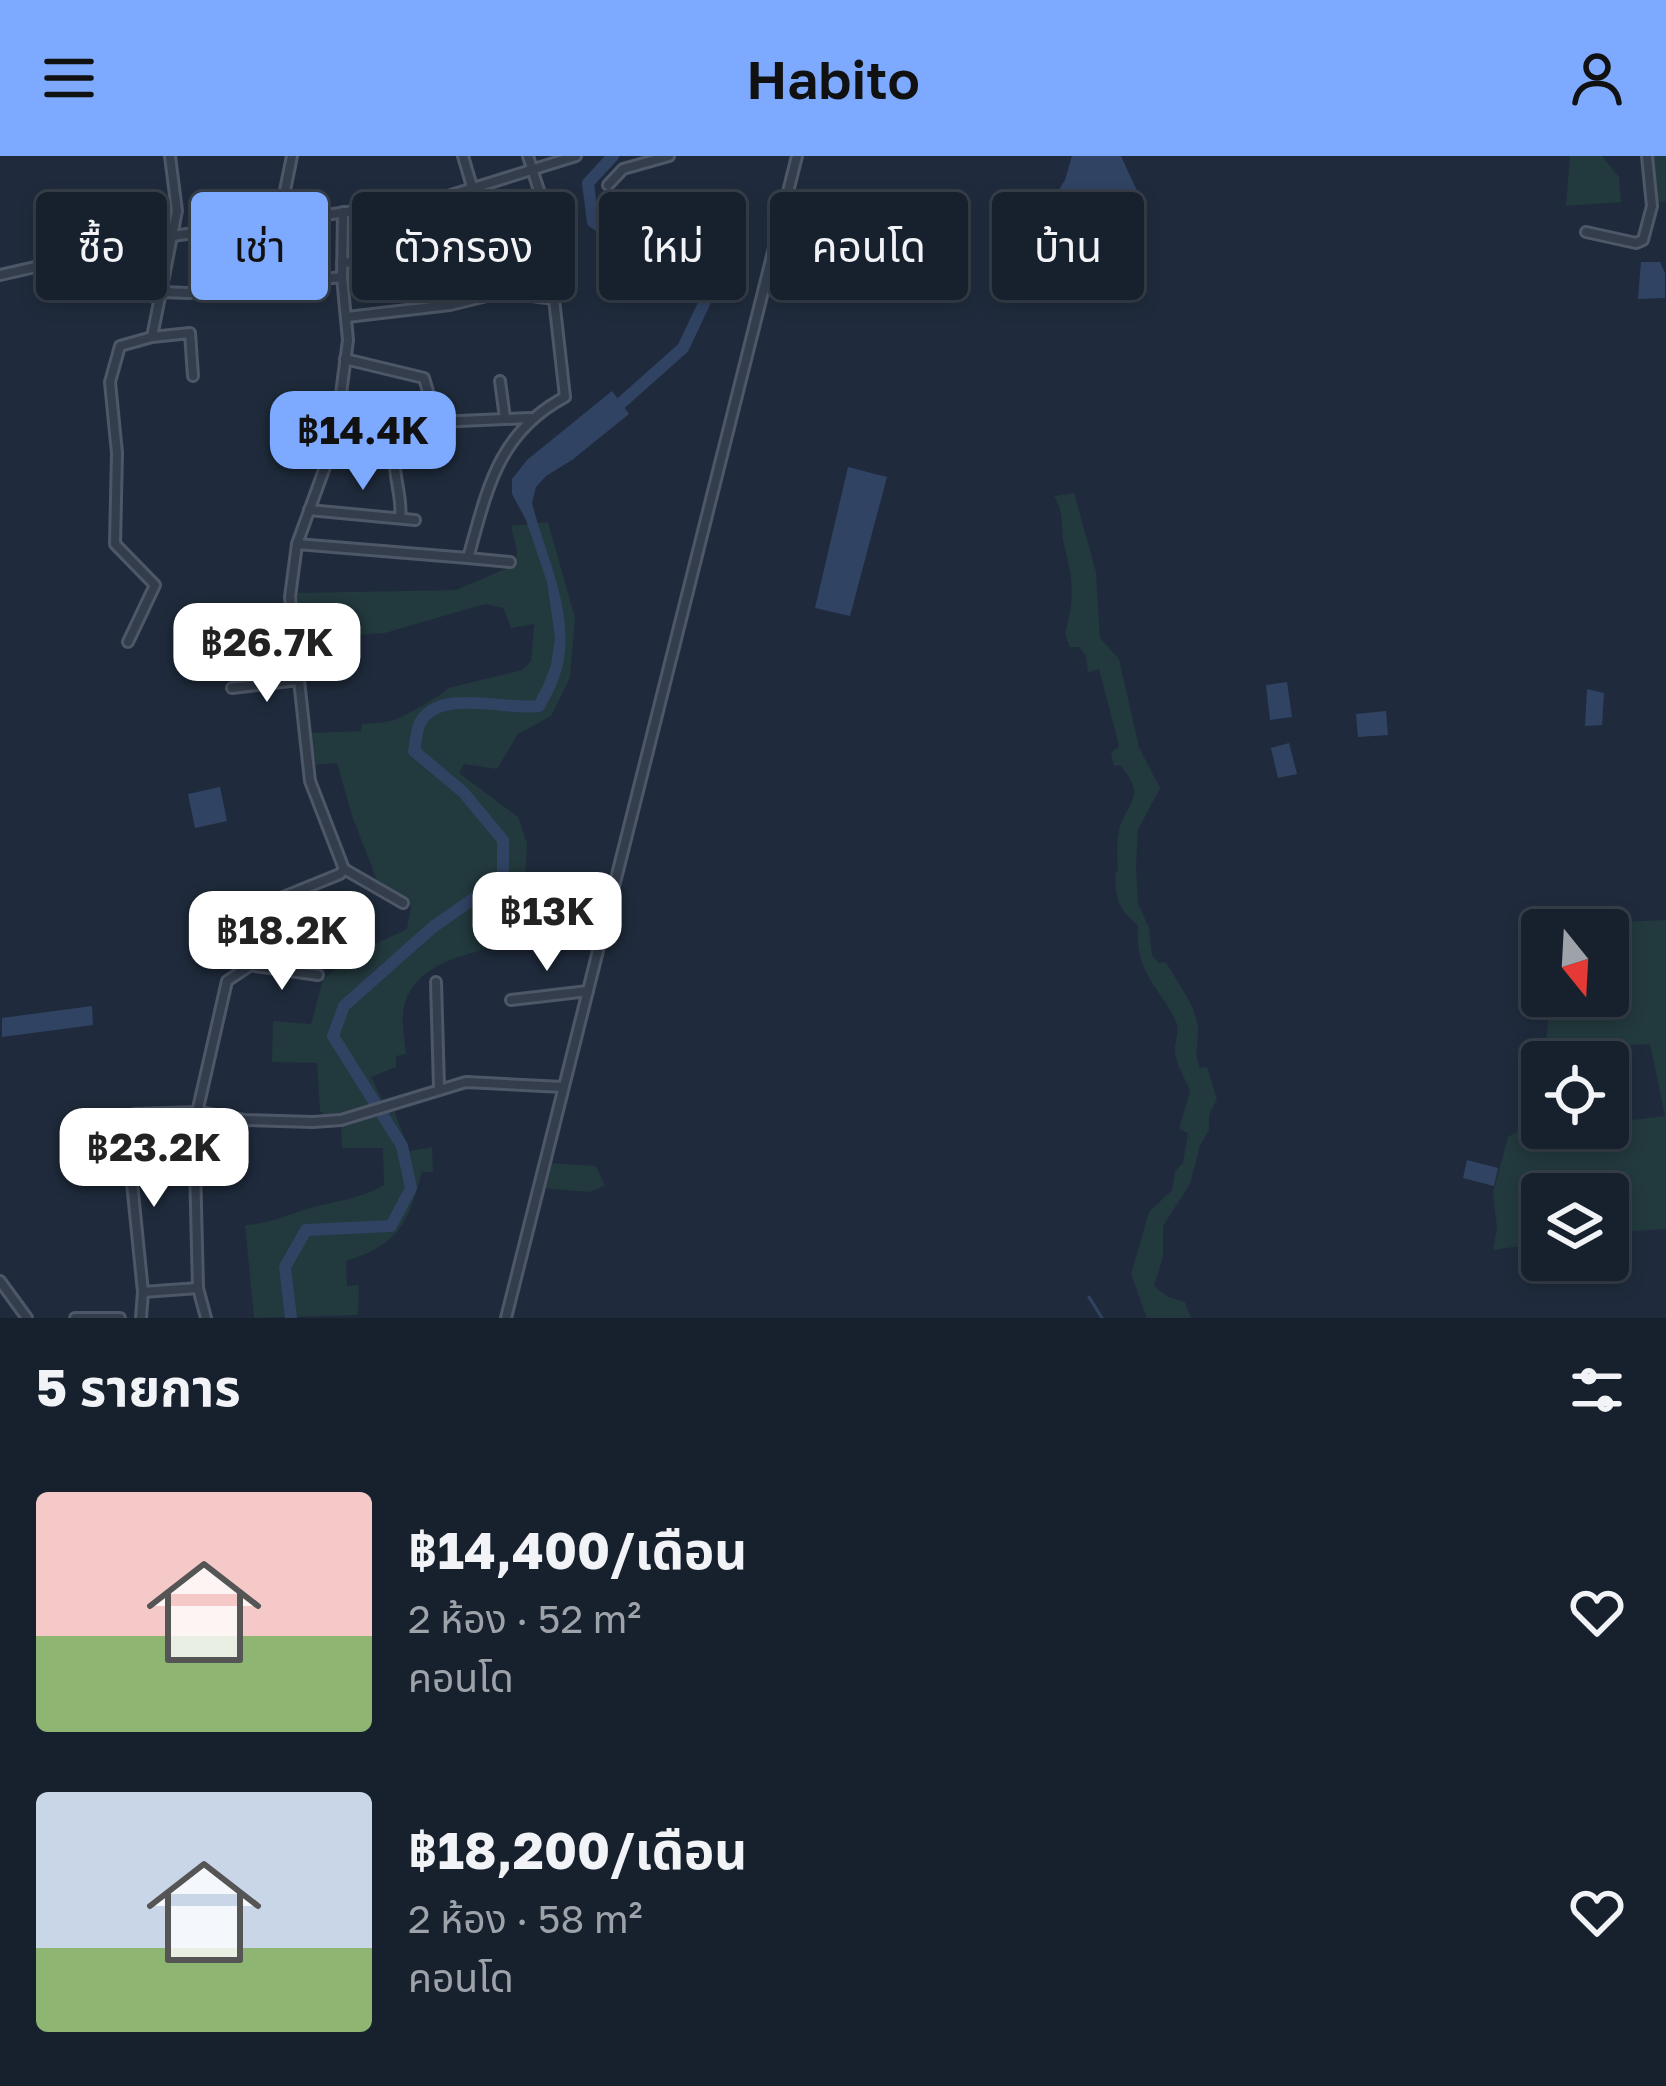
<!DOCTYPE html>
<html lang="th">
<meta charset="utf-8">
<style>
:root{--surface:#17202d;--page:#202835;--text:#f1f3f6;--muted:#9ea3aa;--line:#363e49;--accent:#7da9ff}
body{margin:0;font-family:"Golos Text","Noto Sans Thai",sans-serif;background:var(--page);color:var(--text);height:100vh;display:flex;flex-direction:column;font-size:45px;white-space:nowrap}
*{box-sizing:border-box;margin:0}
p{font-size:39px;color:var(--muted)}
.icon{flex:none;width:66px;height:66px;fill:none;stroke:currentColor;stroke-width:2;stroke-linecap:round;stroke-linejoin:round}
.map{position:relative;height:1162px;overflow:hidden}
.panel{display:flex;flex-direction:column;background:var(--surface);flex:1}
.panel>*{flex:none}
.banner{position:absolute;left:36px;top:36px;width:1596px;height:108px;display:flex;gap:24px}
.needle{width:78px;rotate:162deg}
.fabs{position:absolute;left:1521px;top:753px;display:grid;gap:24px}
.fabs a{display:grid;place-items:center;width:108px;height:108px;border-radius:12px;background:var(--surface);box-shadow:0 6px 18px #0003,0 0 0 3px var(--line);font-size:60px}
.price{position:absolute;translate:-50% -102px;padding:0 27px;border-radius:24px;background:#fff;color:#222;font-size:39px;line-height:78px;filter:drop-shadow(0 3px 6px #0008)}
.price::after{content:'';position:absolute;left:50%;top:72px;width:36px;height:27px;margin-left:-18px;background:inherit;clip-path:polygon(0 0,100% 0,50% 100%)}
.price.on{background:var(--accent);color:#111}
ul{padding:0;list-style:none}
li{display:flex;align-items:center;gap:36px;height:300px;padding:0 36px}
li span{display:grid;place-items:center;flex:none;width:336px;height:240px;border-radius:12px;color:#555}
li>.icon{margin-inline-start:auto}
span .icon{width:144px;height:144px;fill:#fffc;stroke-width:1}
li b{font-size:51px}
h2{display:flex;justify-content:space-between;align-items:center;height:144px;padding:0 36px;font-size:51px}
.chip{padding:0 42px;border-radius:12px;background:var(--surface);box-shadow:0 6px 18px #0003,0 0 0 3px var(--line);font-size:42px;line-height:108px}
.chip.on{background:var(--accent);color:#111}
header{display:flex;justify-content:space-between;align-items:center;height:156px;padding:0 36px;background:var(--accent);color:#111;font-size:54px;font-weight:600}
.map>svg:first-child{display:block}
</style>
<header><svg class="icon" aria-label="menu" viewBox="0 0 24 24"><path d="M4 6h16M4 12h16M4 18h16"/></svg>Habito<svg class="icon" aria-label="person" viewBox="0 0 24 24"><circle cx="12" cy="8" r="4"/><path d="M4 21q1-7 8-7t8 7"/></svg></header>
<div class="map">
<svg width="1666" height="1162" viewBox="0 0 1666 1162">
<rect width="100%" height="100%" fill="#1f2b3c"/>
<!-- green -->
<g fill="#22393d">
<polygon points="1570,0 1602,0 1619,21 1621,46 1566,50"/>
<polygon points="1650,0 1666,0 1666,45 1656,46"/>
<path d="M1074 337 1096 416 1100 482 1119 503 1139 591 1160 632 1138 674 1136 709 1138 748 1149 771 1152 799 1159 807 1166 806C1176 825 1196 849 1198 871 1199 887 1193 897 1200 912L1207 911 1217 943 1209 959V974L1200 990 1190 1028 1163 1070V1101L1154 1130 1168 1141 1185 1146 1191 1162H1147L1131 1118 1149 1056 1172 1034 1175 1015 1183 1007 1188 977 1179 973 1190 935C1185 920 1174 908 1175 891 1176 880 1180 873 1175 863 1155 826 1135 815 1138 770 1119 752 1116 747 1115 718L1118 715C1117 702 1116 686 1119 674 1127 644 1148 642 1120 609L1114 610 1111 597 1119 590 1099 513 1088 517 1086 500 1079 491H1070L1065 478C1075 441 1073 425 1064 388 1060 370 1065 358 1054 340Z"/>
<path d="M548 366 575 462 570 522 551 560 518 578 497 613 464 608 459 617 518 661 527 687 525 721 536 759 524 784C481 796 408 802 403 859 402 871 405 885 406 898L396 900V911L371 921 383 945 328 961 320 955 317 907 272 906 273 865 311 868 323 823 354 798 407 773 411 750 405 742 379 729 352 660 337 607 316 609 311 577 361 575 362 568C372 567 384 567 394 564 404 561 441 540 448 532L522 514 531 505 534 468 511 472 503 452 485 448 385 477 298 484 297 437 456 434 515 409 517 395 511 370Z"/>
<polygon points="1666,764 1666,1073 1608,1077 1608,1038 1542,1038 1542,1087 1493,1094 1497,1071 1493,1037 1508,981 1525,970 1608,972 1608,967 1665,960 1650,888 1545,894 1550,851 1561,851 1564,840 1608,840 1608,774 1598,774 1596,767"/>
<path d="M394 954 409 995 432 991 433 1016H422C407 1068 400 1088 346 1105L347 1130 359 1129 358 1159 254 1162 245 1069C269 1068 287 1059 310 1052 335 1045 361 1043 384 1029L383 992H342L341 971Z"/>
<polygon points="549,1007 596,1010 605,1030 589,1036 542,1032"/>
</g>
<!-- water -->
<g fill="#304363">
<path d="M1072 0H1121L1143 48C1117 78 1077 88 1047 114L1041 113 1032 96 1012 91V77L1023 51 1051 46 1065 24Z"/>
<polygon points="1143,101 1146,132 1114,136 1111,105"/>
<polygon points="1641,106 1660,106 1665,117 1665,142 1638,143"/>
<path d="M612 235 629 258 572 304 546 320 536 331 532 347C549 413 589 482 547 546L540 537 551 509 555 482 547 426 526 364 512 338V323L527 304Z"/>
<polygon points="848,311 887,321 850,460 815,452"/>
<polygon points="1287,526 1292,561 1270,564 1266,529"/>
<polygon points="1587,533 1604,537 1602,569 1585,570"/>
<polygon points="1386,555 1388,579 1358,581 1356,558"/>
<polygon points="1289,587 1297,618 1278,622 1271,592"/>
<polygon points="220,631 227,665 195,672 188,638"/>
<polygon points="92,850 93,869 2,881 2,862"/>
<polygon points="1467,1004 1498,1012 1494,1030 1463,1022"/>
</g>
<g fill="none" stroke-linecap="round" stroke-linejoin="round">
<!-- stream -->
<polyline stroke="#304363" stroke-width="3" points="1089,1141 1102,1162"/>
<!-- river -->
<g stroke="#304363" stroke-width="12">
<polyline points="611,256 683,192 710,135 701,103 627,85 593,66 588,27 613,0"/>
<path d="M291 1162 285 1111 306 1074 391 1070 411 1032 402 990 333 880 344 850 433 771 503 722V684L463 636 414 595C416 587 416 574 420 567 439 531 508 555 539 550L550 529"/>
</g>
<!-- minor casing -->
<g stroke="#4e5767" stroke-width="14">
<g id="minor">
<polyline points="463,0 503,136"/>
<polyline points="608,29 623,13 669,0"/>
<polyline points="279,64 292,0"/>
<polyline points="1586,76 1636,87 1643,84 1652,50 1647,0"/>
<polyline points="342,107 397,101"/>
<polyline points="0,119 172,80 435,44 576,0"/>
<polyline points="161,136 189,137 342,121"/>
<polyline points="347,161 450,149 503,136 554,143"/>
<polyline points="152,181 190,177 193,220"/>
<polyline points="345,203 424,222 437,266 530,262"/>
<polyline points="500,225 505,262"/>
<path d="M333 289 395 300C393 322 403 341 400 362"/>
<polyline points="309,354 415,364"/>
<path d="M297 388 468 402C487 335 497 277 565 241L554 143 555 127 561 122 554 81 528 0"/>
<polyline points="468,402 510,406"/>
<polyline points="128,486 155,429 115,388 117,297 110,226 120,190 152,181 177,55 170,0"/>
<polyline points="232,532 298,524"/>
<polyline points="344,713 403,747"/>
<polyline points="255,810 318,819"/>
<polyline points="436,826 439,931"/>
<polyline points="511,844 588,835"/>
<polyline points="0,1125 27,1162"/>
<polyline points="143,1136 198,1132"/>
<polyline points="75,1162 120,1162"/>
<polyline points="141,1162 143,1136 126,967 134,958 199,956 244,964 313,966 341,964 466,926 563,931"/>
<polyline points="206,1162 198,1132 194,970 227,825 257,805 256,759 261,750 340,718 344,713 310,625 290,441 297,388 333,289 338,261 348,184 342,121 343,56"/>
<polyline points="506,1162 797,0"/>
</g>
</g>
<!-- minor -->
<use href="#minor" stroke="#333d4c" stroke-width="8"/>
</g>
</svg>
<div class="fabs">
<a><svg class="needle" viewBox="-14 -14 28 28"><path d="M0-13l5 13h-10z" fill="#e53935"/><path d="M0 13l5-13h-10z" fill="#9ea3aa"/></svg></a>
<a><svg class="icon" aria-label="locate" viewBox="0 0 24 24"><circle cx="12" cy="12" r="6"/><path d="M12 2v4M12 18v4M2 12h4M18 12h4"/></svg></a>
<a><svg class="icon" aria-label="layers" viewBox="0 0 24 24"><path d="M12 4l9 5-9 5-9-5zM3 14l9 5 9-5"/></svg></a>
</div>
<b class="price on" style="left:363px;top:337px">฿14.4K</b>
<b class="price" style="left:267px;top:549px">฿26.7K</b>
<b class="price" style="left:547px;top:818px">฿13K</b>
<b class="price" style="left:282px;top:837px">฿18.2K</b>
<b class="price" style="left:154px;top:1054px">฿23.2K</b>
<div class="banner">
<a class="chip">ซื้อ</a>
<a class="chip on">เช่า</a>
<a class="chip">ตัวกรอง</a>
<a class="chip">ใหม่</a>
<a class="chip">คอนโด</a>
<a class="chip">บ้าน</a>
</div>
</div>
<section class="panel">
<h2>5 รายการ<svg class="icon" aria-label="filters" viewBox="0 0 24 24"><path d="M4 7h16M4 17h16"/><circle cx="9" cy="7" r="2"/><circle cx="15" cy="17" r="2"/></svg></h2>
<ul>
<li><span style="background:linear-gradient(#f6c9c9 60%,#8fb573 0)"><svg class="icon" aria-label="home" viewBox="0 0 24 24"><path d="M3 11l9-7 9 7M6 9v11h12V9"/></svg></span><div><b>฿14,400/เดือน</b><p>2 ห้อง · 52 m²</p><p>คอนโด</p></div><svg class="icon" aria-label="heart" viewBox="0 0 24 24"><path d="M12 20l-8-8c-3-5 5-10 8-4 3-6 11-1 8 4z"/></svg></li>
<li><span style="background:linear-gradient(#c9d6e8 65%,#8fb573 0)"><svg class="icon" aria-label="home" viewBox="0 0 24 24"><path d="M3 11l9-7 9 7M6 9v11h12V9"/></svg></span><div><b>฿18,200/เดือน</b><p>2 ห้อง · 58 m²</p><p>คอนโด</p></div><svg class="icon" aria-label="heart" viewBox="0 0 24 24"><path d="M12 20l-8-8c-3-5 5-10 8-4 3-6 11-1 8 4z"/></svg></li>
</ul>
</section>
